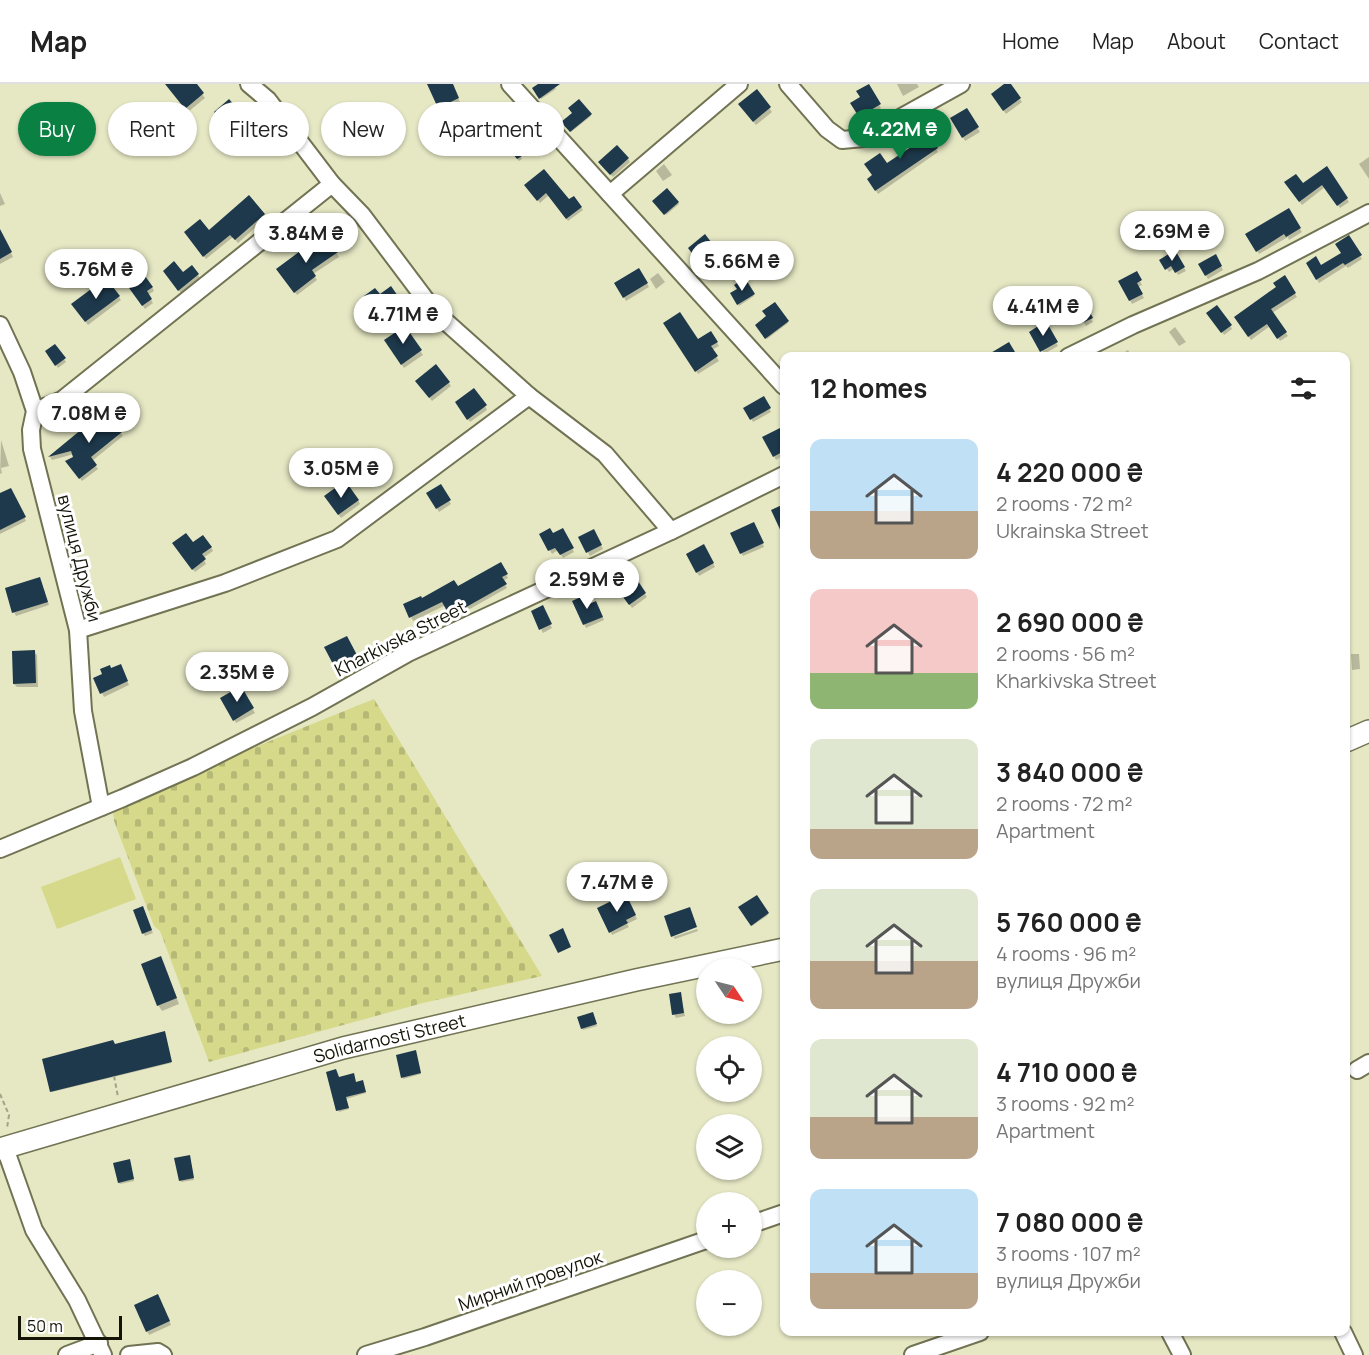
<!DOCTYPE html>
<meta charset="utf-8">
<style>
:root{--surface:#fff;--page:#f2f2f2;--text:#222;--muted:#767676;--line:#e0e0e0;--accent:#0b8043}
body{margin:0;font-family:Manrope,sans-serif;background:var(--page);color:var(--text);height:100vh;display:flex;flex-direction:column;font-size:22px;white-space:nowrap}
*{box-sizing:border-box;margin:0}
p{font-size:20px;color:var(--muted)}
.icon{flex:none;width:33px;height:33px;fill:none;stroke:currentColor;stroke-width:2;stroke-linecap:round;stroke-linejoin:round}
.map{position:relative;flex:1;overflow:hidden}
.drawer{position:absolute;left:780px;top:268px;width:570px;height:984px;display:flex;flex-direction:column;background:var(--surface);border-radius:12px;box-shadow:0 2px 4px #0004}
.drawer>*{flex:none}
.banner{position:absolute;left:18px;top:18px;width:570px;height:54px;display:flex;gap:12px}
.needle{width:39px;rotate:125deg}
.tools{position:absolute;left:696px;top:874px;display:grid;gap:12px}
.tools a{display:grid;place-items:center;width:66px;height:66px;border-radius:50%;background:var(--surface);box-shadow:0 2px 4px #0004;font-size:30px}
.scale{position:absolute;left:18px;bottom:15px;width:104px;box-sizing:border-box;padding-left:6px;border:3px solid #131307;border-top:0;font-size:16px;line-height:21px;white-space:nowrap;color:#131307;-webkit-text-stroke:4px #fff;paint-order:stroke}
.price{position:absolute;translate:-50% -51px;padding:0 14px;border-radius:21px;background:#fff;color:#222;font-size:20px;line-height:39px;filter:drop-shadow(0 2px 3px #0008)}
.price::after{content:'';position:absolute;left:50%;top:36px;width:18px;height:14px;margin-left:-9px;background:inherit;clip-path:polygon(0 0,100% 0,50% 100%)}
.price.selected{background:var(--accent);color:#fff}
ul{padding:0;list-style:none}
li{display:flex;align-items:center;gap:18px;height:150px;padding:0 30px}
li span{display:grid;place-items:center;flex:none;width:168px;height:120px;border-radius:12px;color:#555}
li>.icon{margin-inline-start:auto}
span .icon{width:72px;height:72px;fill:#fffc;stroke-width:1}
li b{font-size:26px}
h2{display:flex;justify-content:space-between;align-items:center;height:72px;padding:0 30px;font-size:26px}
.pill{padding:0 21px;border-radius:27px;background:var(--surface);box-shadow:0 2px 4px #0004;font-size:21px;line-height:54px}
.pill.selected{background:var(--accent);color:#fff}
header{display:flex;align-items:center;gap:36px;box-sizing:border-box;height:84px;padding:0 30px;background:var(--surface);border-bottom:2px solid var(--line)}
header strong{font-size:28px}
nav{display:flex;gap:33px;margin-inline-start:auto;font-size:21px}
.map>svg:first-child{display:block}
</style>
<header>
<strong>Map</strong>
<nav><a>Home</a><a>Map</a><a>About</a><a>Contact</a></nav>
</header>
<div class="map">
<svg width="1369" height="1271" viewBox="0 0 1369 1271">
<defs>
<pattern id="cemetery-stones" width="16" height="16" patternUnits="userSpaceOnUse" patternTransform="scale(1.5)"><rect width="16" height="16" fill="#d5d989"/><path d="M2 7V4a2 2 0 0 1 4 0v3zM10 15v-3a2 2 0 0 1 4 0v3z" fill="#b6b975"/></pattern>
</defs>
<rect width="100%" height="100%" fill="#e6e8c4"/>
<!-- cemetery -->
<polygon fill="url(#cemetery-stones)" points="374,615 542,892 423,919 209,978 160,847 154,842 114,737 113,727 236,666 243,668"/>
<!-- pitch -->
<polygon fill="#d5d989" points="120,773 136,815 57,845 41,803"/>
<!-- shadow -->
<g fill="#0003">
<polygon points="169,0 195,0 205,14 188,28 169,5"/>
<polygon points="436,0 453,4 460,18 442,27 430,3"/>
<polygon points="541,0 553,0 556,5 541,15 534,5"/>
<polygon points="897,0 917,0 919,3 903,12"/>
<polygon points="1007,0 1009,0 1022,18 1006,30 995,14"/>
<polygon points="868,1 881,24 862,35 853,19 862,14"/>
<polygon points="757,7 772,28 756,41 742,23"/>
<polygon points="579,17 591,32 571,48 563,38 574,29"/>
<polygon points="966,26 980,48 965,57 952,35"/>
<polygon points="372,31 384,56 368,63 366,60"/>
<polygon points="218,32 242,33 244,36 231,47"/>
<polygon points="478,32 507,48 516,41 524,52 514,60 522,75 519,77 493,43 486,47"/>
<polygon points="923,45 938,68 878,110 869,95 916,62"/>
<polygon points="1369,73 1369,95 1359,80"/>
<polygon points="628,75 630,78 613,93 602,82"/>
<polygon points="664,80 672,91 663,97 656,87"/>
<polygon points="1326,84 1349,118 1340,124 1325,103 1302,121 1288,102 1302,101"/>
<polygon points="526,101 569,117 574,114 583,126 568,137 549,111 540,119"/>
<polygon points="667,106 679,120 666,131 654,117"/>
<polygon points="0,109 5,120 0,122"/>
<polygon points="1288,126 1302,148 1289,156 1288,153 1259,170 1247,150"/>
<polygon points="264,131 266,134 238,159 233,153 206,175 188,152 208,148"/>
<polygon points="0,148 13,173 0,180"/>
<polygon points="1349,153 1362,175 1348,184 1346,182 1319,199 1308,180 1321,183 1343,169"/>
<polygon points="326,155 339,173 313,190 317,196 297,211 280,189"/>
<polygon points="692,168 719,170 721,174 706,186"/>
<polygon points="1175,168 1186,187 1178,191 1174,185 1169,188 1161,176"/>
<polygon points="1215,172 1223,186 1208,195 1200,180"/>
<polygon points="192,183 200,194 181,209 167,191 182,191"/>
<polygon points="639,186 649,203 626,217 616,199"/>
<polygon points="658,189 665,198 656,205 650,195"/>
<polygon points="1136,189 1142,201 1138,203 1144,214 1132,220 1120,198"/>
<polygon points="1284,193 1297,213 1272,229 1288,252 1280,257 1270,242 1251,256 1238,237 1278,204"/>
<polygon points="745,196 754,212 739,222 732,210 739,206"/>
<polygon points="152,203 154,207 148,211 153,219 145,225 133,208"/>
<polygon points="390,204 403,222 375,243 365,229 372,220"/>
<polygon points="119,213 121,216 88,241 75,224"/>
<polygon points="1082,217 1093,238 1086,242 1074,222"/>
<polygon points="774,220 788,239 767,255 756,241 768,233"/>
<polygon points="1210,233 1230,241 1232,245 1224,251"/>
<polygon points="665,239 698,257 711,249 719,262 712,266 719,277 698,290"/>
<polygon points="1045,239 1058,262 1044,270 1031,248"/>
<polygon points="1175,243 1186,258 1179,262 1169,248"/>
<polygon points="405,244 423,271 404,284 388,260"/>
<polygon points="1128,266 1132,273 1117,273"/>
<polygon points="803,268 807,273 797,273"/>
<polygon points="49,271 64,275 66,278 58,284"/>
<polygon points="449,299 451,302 432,317 419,301"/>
<polygon points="764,314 771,328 753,338 745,324"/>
<polygon points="459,322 485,322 487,326 470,338"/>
<polygon points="104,328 123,352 92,377 98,385 82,397 69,381 75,373 74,370 52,376 50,373"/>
<polygon points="782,344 784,348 784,371 776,376 764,354"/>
<polygon points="1,356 9,382 1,384 2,389 0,390"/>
<polygon points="440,402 451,420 439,428 428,409"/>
<polygon points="11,406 26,437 0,450 0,411"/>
<polygon points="328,416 358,416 360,420 341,434"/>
<polygon points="756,444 764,463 743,472 741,469"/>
<polygon points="562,446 574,468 563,474 558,466 552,470 541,451 552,451"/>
<polygon points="594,447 603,465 590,472 580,454"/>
<polygon points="192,460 211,463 213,467 203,474 206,480 195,488 176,463"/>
<polygon points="703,462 715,483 699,492 688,471"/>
<polygon points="501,480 508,494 503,497 507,504 461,530 464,535 455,539 446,521 413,537 405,521 457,504"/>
<polygon points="632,490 647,513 632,524 616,501"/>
<polygon points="40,495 49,521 16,532 14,528"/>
<polygon points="574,518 598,522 604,536 586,544"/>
<polygon points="544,527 552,544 543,549 532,528"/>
<polygon points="346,554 357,575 337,585 326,564"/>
<polygon points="34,568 37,571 38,603 17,603 14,600"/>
<polygon points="1351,570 1359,570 1360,585 1352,586"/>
<polygon points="122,585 129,601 104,613 102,609"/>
<polygon points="240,604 255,629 236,639 222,614"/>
<polygon points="626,812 637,835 627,840 629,843 612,851 599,825"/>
<polygon points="757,813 768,831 752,842 740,823"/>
<polygon points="144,827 153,849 145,852 143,849"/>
<polygon points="697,845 698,847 675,855 673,853"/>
<polygon points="164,880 179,920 162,927 158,921"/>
<polygon points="784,900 784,911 781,902"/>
<polygon points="706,903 706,915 704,904"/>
<polygon points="680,909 685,932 676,934 674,930"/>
<polygon points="592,930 597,942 583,946 579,934"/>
<polygon points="165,950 171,979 52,1008 44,976"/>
<polygon points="416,969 421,990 403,995 403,994"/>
<polygon points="328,989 338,995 356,999 362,998 366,1009 346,1015 349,1025 339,1028"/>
<polygon points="190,1074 194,1096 181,1098 176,1075"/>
<polygon points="130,1078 134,1097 120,1100 119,1099"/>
<polygon points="160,1216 171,1241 149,1251 136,1222"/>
</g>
<!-- building -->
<g fill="#1e394c">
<polygon points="165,0 197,0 204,9 185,25"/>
<polygon points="427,0 453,0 459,14 438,24"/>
<polygon points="538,0 560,0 539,15 532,4"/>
<polygon points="869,0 881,20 859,33 850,19 860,13 856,7"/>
<polygon points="1004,0 1011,0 1021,14 1003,27 991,10"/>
<polygon points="757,5 771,23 753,38 738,20"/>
<polygon points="229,15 244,32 228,45 214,28"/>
<polygon points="579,15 592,30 570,48 561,38 572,29 568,24"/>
<polygon points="487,22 489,27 496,23 508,45 516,39 524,49 514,57 522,72 517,75 491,42 483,46 474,29"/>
<polygon points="967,24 979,43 962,54 950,34"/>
<polygon points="373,29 383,52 364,61 354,38"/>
<polygon points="924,43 938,64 875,107 867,95 872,91 864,80 880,69 887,79 914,61 909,53"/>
<polygon points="617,61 629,74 610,91 598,78"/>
<polygon points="1327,82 1348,114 1337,122 1322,101 1299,118 1284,98 1296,90 1303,99"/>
<polygon points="544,85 569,115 574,112 582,123 566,135 546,109 537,117 524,101"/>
<polygon points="667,104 679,118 664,131 652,117"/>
<polygon points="249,111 265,130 235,156 230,151 203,173 184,148 200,135 209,146"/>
<polygon points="1289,124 1301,144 1286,153 1284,150 1256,168 1245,150"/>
<polygon points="0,145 12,168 0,175"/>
<polygon points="705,150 720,170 703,184 688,164"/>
<polygon points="1349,151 1362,171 1345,181 1343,179 1316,196 1306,179 1316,172 1321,181 1341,169 1335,160"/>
<polygon points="327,152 338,168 312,186 316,192 294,209 276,185 299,168 301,171"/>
<polygon points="1175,166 1185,183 1175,189 1171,182 1165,186 1159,176"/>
<polygon points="1216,170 1222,182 1205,192 1198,180"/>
<polygon points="174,177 183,188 192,181 199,190 178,207 163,187"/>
<polygon points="639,184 648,199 623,214 614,199"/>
<polygon points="1137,187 1142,196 1137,199 1143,210 1129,217 1118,197"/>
<polygon points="1285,191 1296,209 1271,225 1287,248 1277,255 1267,240 1248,253 1234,233 1276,203 1273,199"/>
<polygon points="145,192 153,203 147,207 152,215 142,222 129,204"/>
<polygon points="106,194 120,212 85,238 71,220"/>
<polygon points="745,194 755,210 737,221 730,209 737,205 734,201"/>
<polygon points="391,202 402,218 371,240 361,226 370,219 364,212 375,204 380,210"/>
<polygon points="1083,215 1093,234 1082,239 1072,221"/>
<polygon points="775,218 789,237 765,255 755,241 766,232 762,227"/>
<polygon points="1217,221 1232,241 1221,249 1206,229"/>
<polygon points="680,228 698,255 711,247 718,258 711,262 718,272 695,288 663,239"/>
<polygon points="1046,237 1058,258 1040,268 1029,248"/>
<polygon points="405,242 422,266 401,281 384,256"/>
<polygon points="1009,258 1018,273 984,273"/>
<polygon points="55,260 66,274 55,282 45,267"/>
<polygon points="436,280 450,298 429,314 415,297"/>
<polygon points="474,304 487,321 467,336 455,318"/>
<polygon points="764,312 771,324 750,336 743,324"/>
<polygon points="105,326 122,348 91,373 97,381 79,395 65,377 73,373 71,367 48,373"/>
<polygon points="784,342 784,367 773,373 762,353"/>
<polygon points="342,399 346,405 349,402 359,416 338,431 324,412"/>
<polygon points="441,400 451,416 436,425 426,409"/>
<polygon points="11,404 26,433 0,446 0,409"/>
<polygon points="784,420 784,454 771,426"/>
<polygon points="754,438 764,459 740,470 730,449"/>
<polygon points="550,444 553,449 563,444 574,464 560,471 555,464 548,467 539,450"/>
<polygon points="594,445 602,461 586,469 578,453"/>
<polygon points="186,449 193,458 203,451 212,463 202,470 206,475 192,486 172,459"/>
<polygon points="704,460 714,479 696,489 686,470"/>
<polygon points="501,478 508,490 502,493 507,500 461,526 463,531 452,536 442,518 409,534 403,520 421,512 422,514 454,496 458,502"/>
<polygon points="632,488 646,509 629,521 614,501"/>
<polygon points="40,493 48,518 12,529 5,504"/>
<polygon points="585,511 589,520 596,517 603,533 583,541 572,517"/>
<polygon points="543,521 552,540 539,546 531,527"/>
<polygon points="347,552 357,571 334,582 324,563"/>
<polygon points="35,566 36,599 13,600 12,567"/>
<polygon points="121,580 128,597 100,610 93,594 102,590 100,585 110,581 111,584"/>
<polygon points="241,602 254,624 233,637 220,614"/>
<polygon points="626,810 636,831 626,836 628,839 609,849 597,824"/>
<polygon points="757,811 769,829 751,842 738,823"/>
<polygon points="143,822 152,846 142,850 133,826"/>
<polygon points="690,823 697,843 671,853 664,832"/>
<polygon points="563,844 571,863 558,869 549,851"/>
<polygon points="161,872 177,914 157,922 141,880"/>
<polygon points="681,908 684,929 672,931 669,910"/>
<polygon points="593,928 597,940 581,945 577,933"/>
<polygon points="165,947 172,978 50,1008 42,975 113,956 115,960"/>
<polygon points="416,966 421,989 401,994 396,971"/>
<polygon points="336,985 339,993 354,989 356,998 363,996 366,1008 346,1013 349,1024 336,1027 326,988"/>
<polygon points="190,1071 194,1094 179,1097 174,1074"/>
<polygon points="130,1075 134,1095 118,1099 113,1079"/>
<polygon points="158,1210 170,1237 146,1248 134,1221"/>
</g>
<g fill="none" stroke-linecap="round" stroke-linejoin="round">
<!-- minor casing -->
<g stroke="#717353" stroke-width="20">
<g id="minor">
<polyline points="249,0 268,16 332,100 362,131 435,228 529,312 605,370 671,447"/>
<polyline points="510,0 784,302"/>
<polyline points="788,0 827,45 842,56 864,54 961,0"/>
<polyline points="610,110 739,0"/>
<polyline points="0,241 22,288 35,327 31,346 32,365 78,546 83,627 101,723"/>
<polyline points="1068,273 1133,241 1258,187 1369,129"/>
<polyline points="35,327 62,316 332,100"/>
<polyline points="78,546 225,499 337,455 529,312"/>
<polyline points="0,765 123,714 193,683 312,623 408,569 671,447 784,391"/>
<polyline points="1357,986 1369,979"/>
<polyline points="5,1064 34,1146 77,1216 103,1271"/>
<polyline points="752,1140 784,1129"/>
<polyline points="1170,1248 1182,1271"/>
<polyline points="1343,1248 1354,1271"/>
<polyline points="67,1271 99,1259"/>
<polyline points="129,1271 158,1268 163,1271"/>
<polyline points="366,1271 425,1253 706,1156"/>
<polyline points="913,1271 980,1248"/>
</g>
</g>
<!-- major casing -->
<g stroke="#717353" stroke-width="24">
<g id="major">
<polyline points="1346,657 1369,647"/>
<path id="s1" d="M0 1065 343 964 636 896 784 865"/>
</g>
</g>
<!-- path -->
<g stroke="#a2a387" stroke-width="2" stroke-dasharray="4.5 3" stroke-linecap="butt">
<polyline points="114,992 118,1013"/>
<polyline points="0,1010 9,1031 7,1044"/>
</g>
<!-- minor -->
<use href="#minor" stroke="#fff" stroke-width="16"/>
<!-- major -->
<use href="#major" stroke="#fff" stroke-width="21"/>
</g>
<g text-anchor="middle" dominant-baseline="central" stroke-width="6" stroke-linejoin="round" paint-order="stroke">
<!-- street labels -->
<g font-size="18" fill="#131307" stroke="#fff">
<text transform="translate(80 474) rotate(76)">вулиця Дружби</text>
<text transform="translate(400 554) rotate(-27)">Kharkivska Street</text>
<text stroke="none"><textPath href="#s1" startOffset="405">Solidarnosti Street</textPath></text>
<text transform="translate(530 1196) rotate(-19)">Мирний провулок</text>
</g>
</g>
</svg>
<div class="tools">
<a><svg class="needle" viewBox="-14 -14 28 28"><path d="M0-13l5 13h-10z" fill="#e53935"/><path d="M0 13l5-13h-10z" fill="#767676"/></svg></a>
<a><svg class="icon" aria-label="locate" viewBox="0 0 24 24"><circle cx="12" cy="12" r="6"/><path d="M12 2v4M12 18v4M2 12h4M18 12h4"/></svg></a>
<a><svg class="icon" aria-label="layers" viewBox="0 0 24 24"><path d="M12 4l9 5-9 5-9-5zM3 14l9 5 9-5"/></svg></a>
<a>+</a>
<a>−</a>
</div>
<div class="scale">50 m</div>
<b class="price selected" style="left:900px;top:76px">4.22M ₴</b>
<b class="price" style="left:1172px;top:178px">2.69M ₴</b>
<b class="price" style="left:306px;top:180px">3.84M ₴</b>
<b class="price" style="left:742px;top:208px">5.66M ₴</b>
<b class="price" style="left:96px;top:216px">5.76M ₴</b>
<b class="price" style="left:1043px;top:253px">4.41M ₴</b>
<b class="price" style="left:403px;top:261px">4.71M ₴</b>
<b class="price" style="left:89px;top:360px">7.08M ₴</b>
<b class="price" style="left:341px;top:415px">3.05M ₴</b>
<b class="price" style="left:587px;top:526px">2.59M ₴</b>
<b class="price" style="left:237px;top:619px">2.35M ₴</b>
<b class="price" style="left:617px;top:829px">7.47M ₴</b>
<div class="banner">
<a class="pill selected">Buy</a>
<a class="pill">Rent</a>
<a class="pill">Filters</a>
<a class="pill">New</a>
<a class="pill">Apartment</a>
</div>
<section class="drawer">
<h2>12 homes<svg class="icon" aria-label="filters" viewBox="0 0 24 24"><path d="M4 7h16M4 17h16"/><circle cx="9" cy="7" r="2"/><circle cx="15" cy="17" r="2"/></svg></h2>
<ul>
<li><span style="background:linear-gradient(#bfe0f5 60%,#b9a48a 0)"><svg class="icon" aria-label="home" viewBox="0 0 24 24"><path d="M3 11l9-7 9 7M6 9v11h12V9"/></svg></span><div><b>4 220 000 ₴</b><p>2 rooms · 72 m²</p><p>Ukrainska Street</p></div></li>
<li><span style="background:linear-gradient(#f6c9c9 70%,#8fb573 0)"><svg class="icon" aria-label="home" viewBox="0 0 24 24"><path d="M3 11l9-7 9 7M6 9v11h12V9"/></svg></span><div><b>2 690 000 ₴</b><p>2 rooms · 56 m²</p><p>Kharkivska Street</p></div></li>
<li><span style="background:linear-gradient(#dfe7d0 75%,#b9a48a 0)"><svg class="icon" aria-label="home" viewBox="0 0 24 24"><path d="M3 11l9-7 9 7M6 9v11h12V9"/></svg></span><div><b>3 840 000 ₴</b><p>2 rooms · 72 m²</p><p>Apartment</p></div></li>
<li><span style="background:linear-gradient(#dfe7d0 60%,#b9a48a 0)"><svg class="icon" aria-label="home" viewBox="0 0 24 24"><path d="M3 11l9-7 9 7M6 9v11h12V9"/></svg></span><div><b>5 760 000 ₴</b><p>4 rooms · 96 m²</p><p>вулиця Дружби</p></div></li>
<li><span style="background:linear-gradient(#dfe7d0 65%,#b9a48a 0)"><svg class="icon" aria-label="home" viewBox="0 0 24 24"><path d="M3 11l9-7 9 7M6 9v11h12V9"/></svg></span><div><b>4 710 000 ₴</b><p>3 rooms · 92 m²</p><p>Apartment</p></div></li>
<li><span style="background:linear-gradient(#bfe0f5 70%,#b9a48a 0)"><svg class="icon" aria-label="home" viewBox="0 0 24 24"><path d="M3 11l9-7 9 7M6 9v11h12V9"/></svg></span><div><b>7 080 000 ₴</b><p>3 rooms · 107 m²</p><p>вулиця Дружби</p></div></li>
</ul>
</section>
</div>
